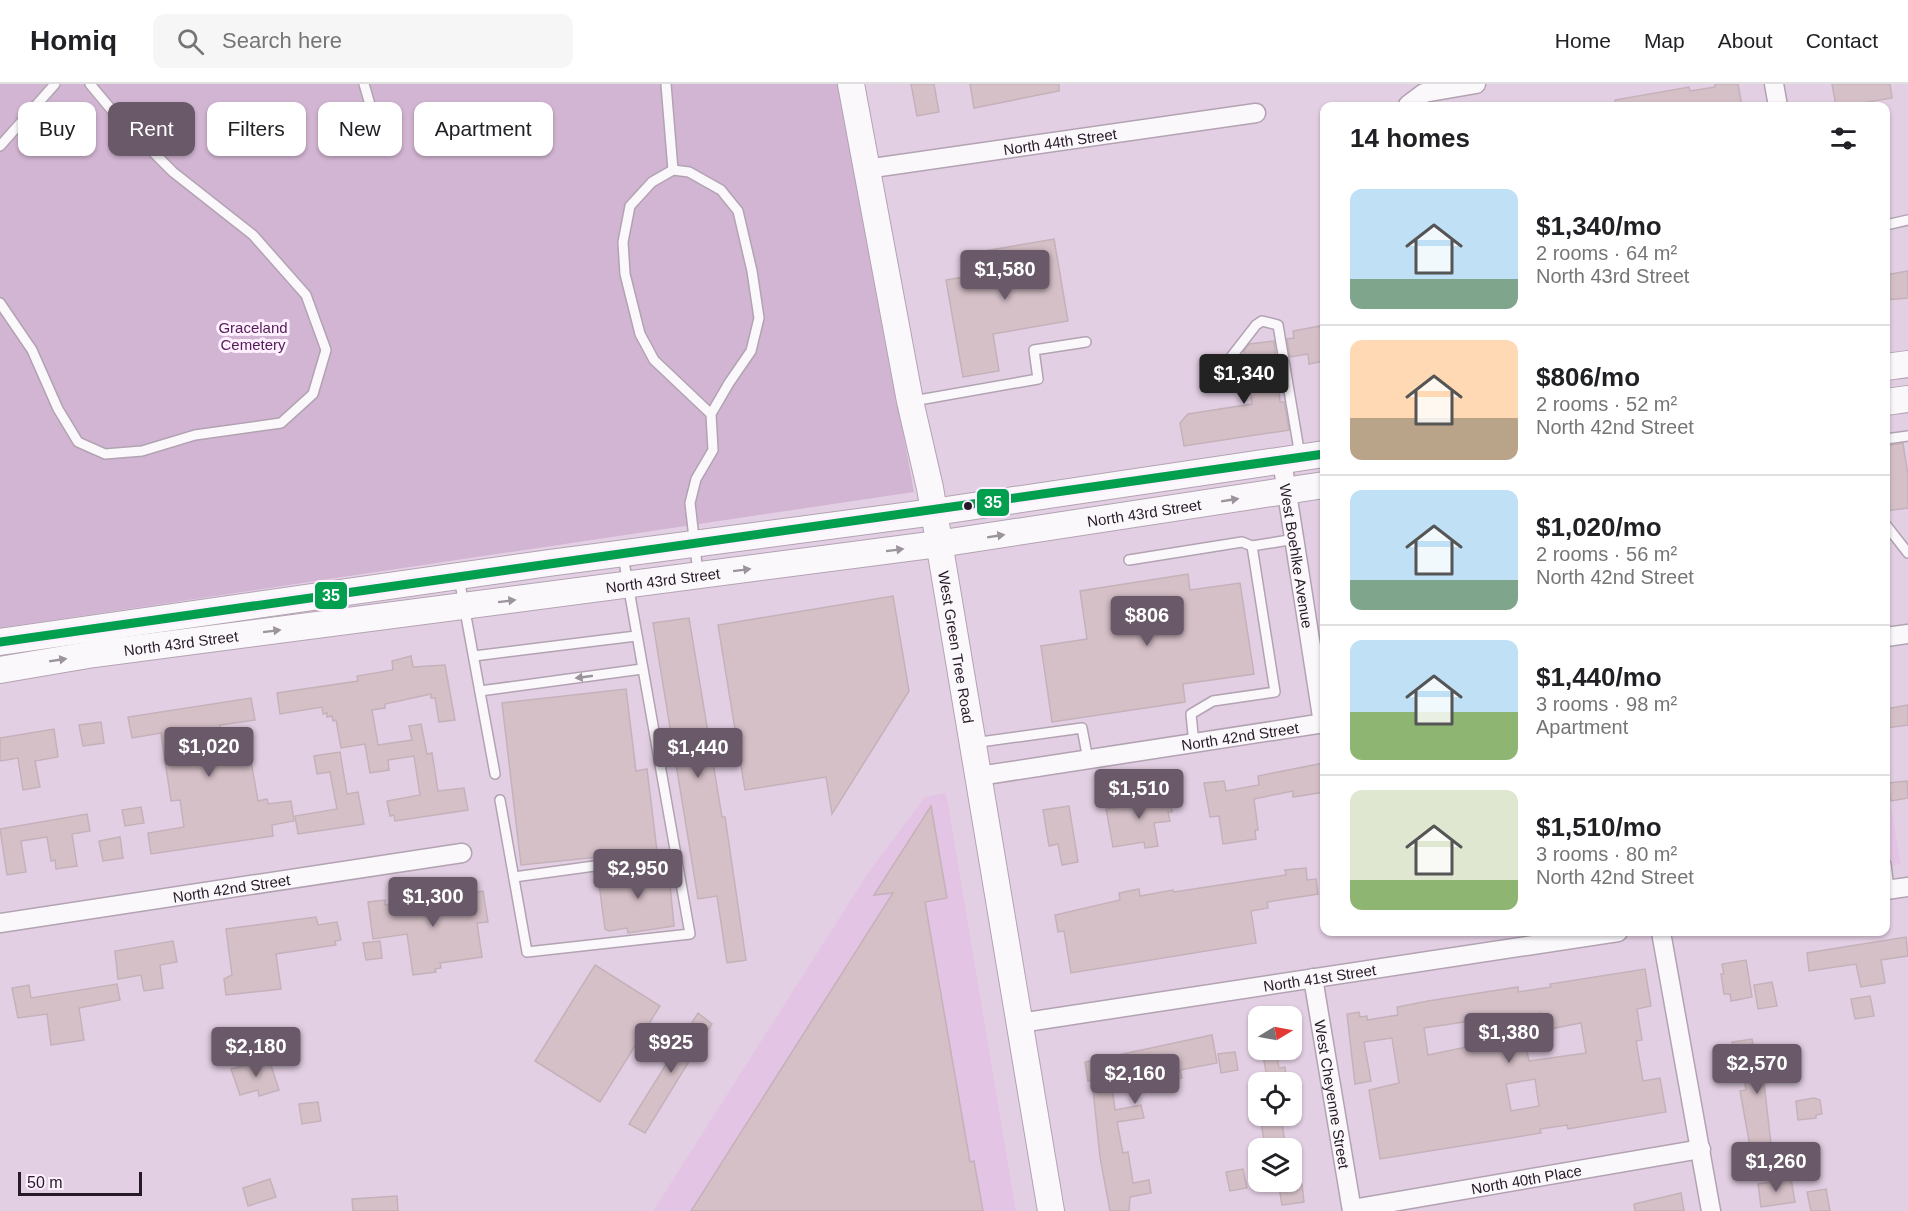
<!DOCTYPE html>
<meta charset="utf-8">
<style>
:root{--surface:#fff;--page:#f6f6f6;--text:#202124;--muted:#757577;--line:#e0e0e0;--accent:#695969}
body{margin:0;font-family:Helvetica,sans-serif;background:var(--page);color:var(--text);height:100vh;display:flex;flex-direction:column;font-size:22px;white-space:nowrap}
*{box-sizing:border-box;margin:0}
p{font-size:20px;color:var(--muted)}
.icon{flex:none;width:33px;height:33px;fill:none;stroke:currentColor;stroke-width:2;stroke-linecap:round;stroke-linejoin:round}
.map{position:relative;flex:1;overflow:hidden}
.details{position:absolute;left:1320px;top:18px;width:570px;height:834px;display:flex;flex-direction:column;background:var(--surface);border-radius:12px;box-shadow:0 2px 4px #0004}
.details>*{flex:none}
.guide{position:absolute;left:18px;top:18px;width:570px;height:54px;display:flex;gap:12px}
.needle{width:39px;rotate:80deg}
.fabs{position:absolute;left:1248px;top:922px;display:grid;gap:12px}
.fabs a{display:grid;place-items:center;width:54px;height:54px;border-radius:12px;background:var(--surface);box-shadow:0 2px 4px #0004;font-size:30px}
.scale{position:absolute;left:18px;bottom:15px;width:124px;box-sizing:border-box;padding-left:6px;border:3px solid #271a27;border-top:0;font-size:16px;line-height:21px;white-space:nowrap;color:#271a27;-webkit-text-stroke:4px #fff0ff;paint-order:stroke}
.price{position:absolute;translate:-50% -51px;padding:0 14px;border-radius:6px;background:var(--accent);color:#fff;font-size:20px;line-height:39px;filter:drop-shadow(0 2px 3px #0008)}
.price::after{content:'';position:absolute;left:50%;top:36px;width:18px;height:14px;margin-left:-9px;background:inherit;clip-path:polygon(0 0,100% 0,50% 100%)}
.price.selected{background:#222;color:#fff}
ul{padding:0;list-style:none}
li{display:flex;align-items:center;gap:18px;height:150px;padding:0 30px}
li+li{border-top:2px solid var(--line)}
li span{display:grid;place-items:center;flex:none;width:168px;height:120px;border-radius:12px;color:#555}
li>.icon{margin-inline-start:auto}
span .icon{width:72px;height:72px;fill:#fffc;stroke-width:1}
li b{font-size:26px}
h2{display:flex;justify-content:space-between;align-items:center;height:72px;padding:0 30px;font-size:26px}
.pill{padding:0 21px;border-radius:12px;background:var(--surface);box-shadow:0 2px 4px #0004;font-size:21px;line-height:54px}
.pill.selected{background:var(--accent);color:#fff}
header{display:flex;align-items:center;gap:36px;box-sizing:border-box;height:84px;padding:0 30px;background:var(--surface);border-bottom:2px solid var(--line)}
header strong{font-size:28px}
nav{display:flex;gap:33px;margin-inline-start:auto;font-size:21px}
.search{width:420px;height:54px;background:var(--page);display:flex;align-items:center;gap:15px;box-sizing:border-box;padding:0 21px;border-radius:12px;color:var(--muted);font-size:22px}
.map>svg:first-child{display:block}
</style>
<header>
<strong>Homiq</strong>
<div class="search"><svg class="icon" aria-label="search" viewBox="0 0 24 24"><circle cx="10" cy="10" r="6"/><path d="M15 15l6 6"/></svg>Search here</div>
<nav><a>Home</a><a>Map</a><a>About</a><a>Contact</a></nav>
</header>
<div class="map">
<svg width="1908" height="1127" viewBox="0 0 1908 1127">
<rect width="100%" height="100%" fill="#e3cfe3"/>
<!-- built -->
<g fill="#e4c4e4">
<polygon points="1886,694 1901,780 1886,783"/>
<polygon points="946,709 1016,1127 653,1127 868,789 925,713"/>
</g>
<!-- green -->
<polygon fill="#d2b5d3" points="0,0 840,0 914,408 0,544"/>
<!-- building -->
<g fill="#d6c0c8" stroke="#c4b1b9" stroke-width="1.5" fill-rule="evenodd">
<polygon points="911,0 934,0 939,28 917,32"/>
<polygon points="970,0 1059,0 1059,7 974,24"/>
<polygon points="1715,0 1738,0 1742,22 1616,22 1615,16 1689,3 1690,7 1715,3"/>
<polygon points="1832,0 1890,0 1892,14 1862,19 1863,22 1836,22"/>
<polygon points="1054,155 1068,237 993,250 999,287 963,293 946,196 981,190 978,168"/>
<polygon points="1908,187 1908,214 1886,216 1886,191"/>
<polygon points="1320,242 1322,254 1324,254 1324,277 1309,280 1308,270 1290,273 1287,255 1294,254 1293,247"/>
<polygon points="1274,257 1280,318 1284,318 1289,346 1184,362 1180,339 1188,330 1252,320 1244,267 1249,260"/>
<polygon points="1903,359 1908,391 1908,424 1886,427 1886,362"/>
<polygon points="1188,490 1190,506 1240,499 1254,590 1183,600 1185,618 1052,638 1041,562 1087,555 1080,507"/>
<polygon points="893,512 909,607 832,730 826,693 745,706 718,541"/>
<polygon points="689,534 722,733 725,733 746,876 727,879 717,812 698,815 653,539"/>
<polygon points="411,572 413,583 445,581 455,636 439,638 435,614 431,614 431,610 385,620 385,624 372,626 378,661 412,656 409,642 421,640 427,670 432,669 438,707 464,704 468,726 395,737 394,731 390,732 387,717 420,711 414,672 388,676 389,686 370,689 365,660 341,664 336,636 333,637 332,632 327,633 327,629 323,630 322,623 280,630 277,609 358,597 357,592 393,586 392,577"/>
<polygon points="626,605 636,687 647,685 657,767 521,781 502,619"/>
<polygon points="251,614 255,636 220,641 225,670 249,666 258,717 267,715 268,720 291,717 294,737 272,741 273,752 151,770 148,749 184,743 180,716 171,717 161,649 132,654 128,633"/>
<polygon points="1908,621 1908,641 1886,644 1886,625"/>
<polygon points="101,638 104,659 83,662 79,641"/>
<polygon points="54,645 58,673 35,677 40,703 23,706 18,674 0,677 0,654"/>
<polygon points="340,668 347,710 358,708 364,740 298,750 295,732 337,725 330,688 317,690 314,672"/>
<polygon points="1324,679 1324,708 1293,713 1293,707 1254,715 1258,746 1255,746 1256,755 1223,760 1219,732 1210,733 1204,699 1224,697 1226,707 1259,701 1258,692"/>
<polygon points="1907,697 1908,714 1891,717 1888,699"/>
<polygon points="1169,707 1172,728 1168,728 1170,737 1154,739 1158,762 1145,764 1144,758 1113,763 1106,725 1144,718 1143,711"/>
<polygon points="931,722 947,814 925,818 970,1078 974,1077 983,1127 691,1127 893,809 874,811"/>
<polygon points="1069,722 1078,778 1062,781 1058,760 1049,762 1043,726"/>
<polygon points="141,723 144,739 125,742 122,726"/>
<polygon points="87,730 90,747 72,750 77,782 56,785 55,776 51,777 47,753 21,757 26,788 7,791 0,745"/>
<polygon points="120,753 123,774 103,777 99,757"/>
<polygon points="658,780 658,783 665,782 667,790 669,790 674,842 628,849 627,844 609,847 605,845 599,800 625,796 623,785"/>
<polygon points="1306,784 1307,796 1316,795 1318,810 1267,818 1268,824 1251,827 1256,859 1071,889 1064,847 1058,848 1055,831 1120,816 1119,809 1139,805 1140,812 1173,806 1174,808 1286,791 1285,786"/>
<polygon points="483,807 488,838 477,839 482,873 440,879 441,884 435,885 436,888 413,891 407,850 373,855 368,818 385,816 385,821"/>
<polygon points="316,833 318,841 337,838 341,856 335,857 336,861 276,870 281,905 226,911 224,895 232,891 226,845"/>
<polygon points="1906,853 1908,872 1881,876 1885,899 1861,903 1856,880 1809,887 1807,869"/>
<polygon points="173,857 177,878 160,881 163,904 144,907 141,891 118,895 115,867"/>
<polygon points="380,857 382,874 366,876 363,859"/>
<polygon points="1746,876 1752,913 1731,917 1730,910 1724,910 1721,890 1724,890 1722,880"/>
<polygon points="595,881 660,922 600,1018 535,977"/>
<path d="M1645 885 1651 922 1637 925 1642 956 1636 957 1643 997 1660 994 1666 1028 1568 1045 1567 1041 1540 1045 1541 1049 1380 1075 1369 1006 1399 999 1392 954 1364 958 1371 997 1355 1000 1347 930 1359 928 1360 933 1367 932V936L1398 931 1397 923 1428 917 1518 903V908L1551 903 1550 900ZM1541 929 1544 946 1581 939 1586 969 1529 977 1525 959 1505 962 1500 935ZM1477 936 1481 960 1428 971 1424 944ZM1535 995 1539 1022 1511 1027 1506 1000Z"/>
<polygon points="1772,898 1777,922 1758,925 1754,901"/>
<polygon points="117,900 120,916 79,924 84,956 51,961 47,930 18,934 12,904 29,901 31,914"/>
<polygon points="1870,912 1874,932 1855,935 1851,915"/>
<polygon points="698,929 712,940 645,1049 629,1040"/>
<polygon points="1212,951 1217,979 1180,986 1182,994 1150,1000 1149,995 1143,995 1142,990 1111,994 1115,1026 1141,1021 1144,1034 1117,1038 1123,1069 1128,1068 1133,1099 1149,1096 1151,1109 1130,1113 1129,1127 1110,1127 1100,1073 1092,996 1088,997 1085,978"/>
<polygon points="1752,955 1757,982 1785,978 1788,996 1764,999 1772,1069 1752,1073 1740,1007 1746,1006 1742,981 1737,982 1732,958"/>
<polygon points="1262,966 1276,966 1279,984 1285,983 1287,999 1268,999"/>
<polygon points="1235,968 1238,986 1221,989 1218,970"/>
<polygon points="269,975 279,1006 259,1012 258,1006 240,1011 231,985"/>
<polygon points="1814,1014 1820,1016 1822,1030 1816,1031 1816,1034 1798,1036 1796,1017"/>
<polygon points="318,1018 321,1037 302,1040 299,1020"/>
<polygon points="1260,1032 1281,1032 1285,1059 1265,1063"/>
<polygon points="1243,1085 1247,1104 1230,1107 1226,1088"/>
<polygon points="270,1095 276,1113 248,1122 243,1104"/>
<polygon points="1791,1095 1795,1118 1761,1123 1758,1100"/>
<polygon points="1302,1100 1304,1118 1282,1121 1279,1103"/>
<polygon points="1826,1105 1830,1127 1811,1127 1807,1108"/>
<polygon points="1681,1109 1684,1127 1635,1127 1634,1120"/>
<polygon points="397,1112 398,1127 353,1127 352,1115"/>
</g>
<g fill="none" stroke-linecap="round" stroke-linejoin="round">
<!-- lane casing -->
<g stroke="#b2a3b2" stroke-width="12">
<g id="lane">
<polyline points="364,0 381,58"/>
<polyline points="666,0 673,86"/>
<polyline points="0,62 55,0"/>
<polyline points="1886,141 1908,136"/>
<polyline points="0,219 32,266 58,325 78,358 105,370 142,367 195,351 281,339 313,310 326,266 306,211 253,151 173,88 115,30 90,0"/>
<polyline points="1211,299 1256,241 1262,237 1278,241 1300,372"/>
<polyline points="913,317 1038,295 1034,266 1086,258"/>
<polyline points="1886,355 1908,352"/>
<polyline points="1886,441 1908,469"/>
<polyline points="1129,476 1242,458 1252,462"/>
<polyline points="698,489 690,419 696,395 713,366 711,330 729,299 751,267 759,234 752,187 738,127 721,106 689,88 673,86 652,98 630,122 623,158 625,190 640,250 654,276 711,330"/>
<polyline points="459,494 495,690"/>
<polyline points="474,572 636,552"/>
<polyline points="480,607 642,585"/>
<polyline points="973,659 1082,644 1088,676"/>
<polyline points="1194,660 1191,630 1213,617 1275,608 1252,462 1295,455"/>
<polyline points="500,716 527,868 690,850 623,472"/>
<polyline points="1886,780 1889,805"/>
<polyline points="514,793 675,771"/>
</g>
</g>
<!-- street casing -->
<g stroke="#b2a3b2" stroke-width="21">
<g id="street">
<polyline points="1774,0 1778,22"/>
<polyline points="1408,21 1424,9 1476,0"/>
<path id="s1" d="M866 85 1256 29"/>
<path id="s2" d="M1282 377 1323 639"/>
<polyline points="1886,553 1908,550"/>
<path id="s3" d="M979 692 1324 639"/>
<polyline points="1886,806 1908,803"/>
<path id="s4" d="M0 839 462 769"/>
<polyline points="1661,848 1711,1127"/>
<path id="s5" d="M1313 894 1352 1127"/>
<path id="s6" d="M1020 939 1618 848"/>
<path id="s7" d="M1352 1125 1701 1065"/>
</g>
</g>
<!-- secondary casing -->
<g stroke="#b2a3b2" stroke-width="28">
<g id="secondary">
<path id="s8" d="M851 0 910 317 930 404 1051 1127"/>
<polyline points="1886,283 1908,280"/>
<polyline points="1886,318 1908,315"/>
<polyline points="0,558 549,479 934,428 1324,370"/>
<path id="s9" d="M0 586 94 570 938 460 1324 401"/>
</g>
</g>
<!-- lane -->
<use href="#lane" stroke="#fbf8fb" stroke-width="9"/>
<!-- street -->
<use href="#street" stroke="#fbf8fb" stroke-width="18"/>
<!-- secondary -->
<use href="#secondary" stroke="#fbf8fb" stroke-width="26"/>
<!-- bus-1 casing -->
<g stroke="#fff0ff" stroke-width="14">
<path id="bus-1" d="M0 558C441 495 883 436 1324 370"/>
</g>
<!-- bus-1 -->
<use href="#bus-1" stroke="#029f4f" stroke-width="9"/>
</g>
<!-- one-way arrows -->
<defs><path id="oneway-solid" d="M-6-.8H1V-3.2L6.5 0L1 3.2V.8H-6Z" transform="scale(1.5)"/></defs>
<g fill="#9c949c">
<use href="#oneway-solid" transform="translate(1230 416) rotate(-9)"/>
<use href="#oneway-solid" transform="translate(996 452) rotate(-9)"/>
<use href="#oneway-solid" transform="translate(895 466) rotate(-7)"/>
<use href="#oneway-solid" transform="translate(742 486) rotate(-7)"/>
<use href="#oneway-solid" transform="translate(507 517) rotate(-7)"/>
<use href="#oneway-solid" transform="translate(272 547) rotate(-7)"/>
<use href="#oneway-solid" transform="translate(58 576) rotate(-9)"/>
<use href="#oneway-solid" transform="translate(584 593) rotate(172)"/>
</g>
<!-- markers -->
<circle fill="#271a27" stroke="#fff0ff" stroke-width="2" cx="968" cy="422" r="5"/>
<g text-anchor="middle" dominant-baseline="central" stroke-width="6" stroke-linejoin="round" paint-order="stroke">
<!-- street labels -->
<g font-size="15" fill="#271a27" stroke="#fff0ff">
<text stroke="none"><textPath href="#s1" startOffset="196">North 44th Street</textPath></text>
<text stroke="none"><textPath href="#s9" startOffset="1155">North 43rd Street</textPath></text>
<text stroke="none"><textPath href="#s2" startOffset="96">West Boehlke Avenue</textPath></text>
<text stroke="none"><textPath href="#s9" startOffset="669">North 43rd Street</textPath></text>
<text stroke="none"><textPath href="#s9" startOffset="183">North 43rd Street</textPath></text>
<text stroke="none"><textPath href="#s8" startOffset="573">West Green Tree Road</textPath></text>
<text stroke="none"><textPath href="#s3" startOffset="264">North 42nd Street</textPath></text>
<text stroke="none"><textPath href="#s4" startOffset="234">North 42nd Street</textPath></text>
<text stroke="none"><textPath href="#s6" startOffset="303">North 41st Street</textPath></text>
<text stroke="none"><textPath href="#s5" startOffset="118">West Cheyenne Street</textPath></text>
<text stroke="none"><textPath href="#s7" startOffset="177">North 40th Place</textPath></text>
</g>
<!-- park labels -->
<g font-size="15" fill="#531b56" stroke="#fff0ff">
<text x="253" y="243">Graceland<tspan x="253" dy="17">Cemetery</tspan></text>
</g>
</g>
<g stroke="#fff0ff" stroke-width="2">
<rect x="976" y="404" width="34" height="29" rx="6" fill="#029f4f"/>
<rect x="314" y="497" width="34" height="29" rx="6" fill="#029f4f"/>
</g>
<g font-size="16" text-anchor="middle" font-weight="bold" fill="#fff">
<text x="993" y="424">35</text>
<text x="331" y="517">35</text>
</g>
</svg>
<div class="fabs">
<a><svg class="needle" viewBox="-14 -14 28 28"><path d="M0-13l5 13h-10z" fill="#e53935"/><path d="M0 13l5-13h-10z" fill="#757577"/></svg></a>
<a><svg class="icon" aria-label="locate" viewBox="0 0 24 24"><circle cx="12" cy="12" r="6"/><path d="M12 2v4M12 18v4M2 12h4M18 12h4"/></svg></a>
<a><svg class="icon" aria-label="layers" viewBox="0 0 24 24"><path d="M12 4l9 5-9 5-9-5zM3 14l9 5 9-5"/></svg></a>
</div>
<div class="scale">50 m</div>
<b class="price" style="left:1005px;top:217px">$1,580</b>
<b class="price selected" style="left:1244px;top:321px">$1,340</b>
<b class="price" style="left:1147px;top:563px">$806</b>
<b class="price" style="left:209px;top:694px">$1,020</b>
<b class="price" style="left:698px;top:695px">$1,440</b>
<b class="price" style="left:1139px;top:736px">$1,510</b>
<b class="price" style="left:638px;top:816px">$2,950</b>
<b class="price" style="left:433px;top:844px">$1,300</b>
<b class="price" style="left:1509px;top:980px">$1,380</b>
<b class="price" style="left:671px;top:990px">$925</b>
<b class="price" style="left:256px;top:994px">$2,180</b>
<b class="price" style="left:1757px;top:1011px">$2,570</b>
<b class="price" style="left:1135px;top:1021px">$2,160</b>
<b class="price" style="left:1776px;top:1109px">$1,260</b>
<div class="guide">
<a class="pill">Buy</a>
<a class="pill selected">Rent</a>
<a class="pill">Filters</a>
<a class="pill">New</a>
<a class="pill">Apartment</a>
</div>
<section class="details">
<h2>14 homes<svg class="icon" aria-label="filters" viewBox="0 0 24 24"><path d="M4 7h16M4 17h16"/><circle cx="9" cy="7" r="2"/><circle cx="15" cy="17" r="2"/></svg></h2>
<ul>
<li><span style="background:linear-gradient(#bfe0f5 75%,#7fa58c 0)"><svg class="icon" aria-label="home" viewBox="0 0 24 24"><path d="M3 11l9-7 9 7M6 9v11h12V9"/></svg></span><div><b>$1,340/mo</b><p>2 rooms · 64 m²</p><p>North 43rd Street</p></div></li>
<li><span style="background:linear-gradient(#ffd9b3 65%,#b9a48a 0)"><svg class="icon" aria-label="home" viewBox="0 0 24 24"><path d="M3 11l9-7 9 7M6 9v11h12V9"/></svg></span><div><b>$806/mo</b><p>2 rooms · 52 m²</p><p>North 42nd Street</p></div></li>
<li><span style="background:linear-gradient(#bfe0f5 75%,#7fa58c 0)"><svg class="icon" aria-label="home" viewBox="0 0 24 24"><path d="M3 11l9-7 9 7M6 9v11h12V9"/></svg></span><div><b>$1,020/mo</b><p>2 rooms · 56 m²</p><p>North 42nd Street</p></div></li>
<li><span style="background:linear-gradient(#bfe0f5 60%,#8fb573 0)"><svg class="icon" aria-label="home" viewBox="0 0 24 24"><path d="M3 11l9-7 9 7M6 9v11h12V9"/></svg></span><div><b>$1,440/mo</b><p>3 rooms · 98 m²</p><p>Apartment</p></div></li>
<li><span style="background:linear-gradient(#dfe7d0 75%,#8fb573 0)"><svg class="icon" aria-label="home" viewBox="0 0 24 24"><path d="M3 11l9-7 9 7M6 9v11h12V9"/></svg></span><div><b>$1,510/mo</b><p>3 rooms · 80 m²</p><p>North 42nd Street</p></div></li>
</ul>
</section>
</div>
